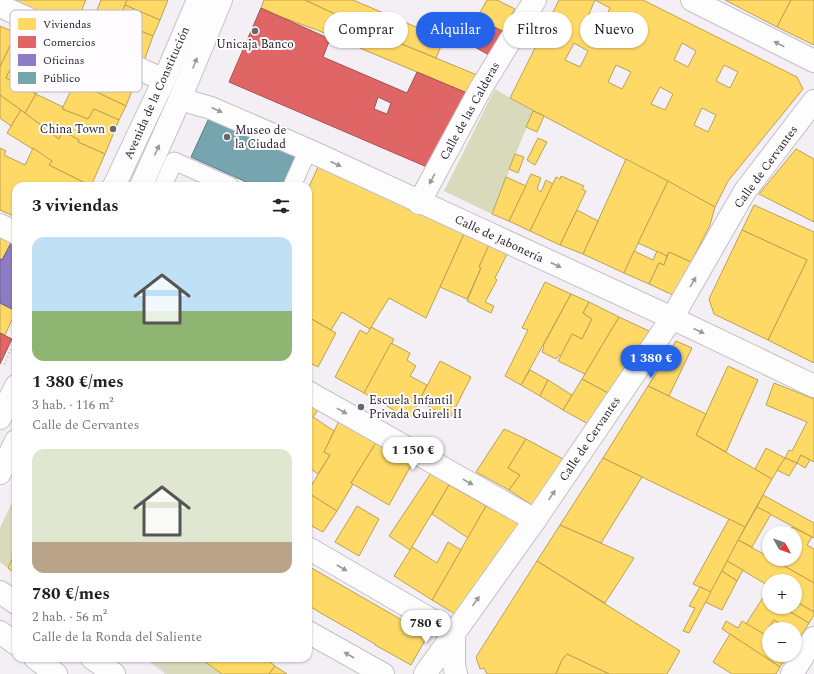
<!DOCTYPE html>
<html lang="es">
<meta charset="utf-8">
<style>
:root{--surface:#fff;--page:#f6f6f6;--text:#202124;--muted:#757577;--accent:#2563eb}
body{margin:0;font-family:Spectral,serif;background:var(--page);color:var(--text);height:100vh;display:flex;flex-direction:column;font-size:15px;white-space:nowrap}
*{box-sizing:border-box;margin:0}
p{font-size:13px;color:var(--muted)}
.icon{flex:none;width:22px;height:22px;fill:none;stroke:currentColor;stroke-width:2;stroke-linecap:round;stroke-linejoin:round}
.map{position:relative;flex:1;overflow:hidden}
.panel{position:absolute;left:12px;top:182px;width:300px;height:480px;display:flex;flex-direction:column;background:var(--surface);border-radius:12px;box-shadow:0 1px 3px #0004}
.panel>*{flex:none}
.guide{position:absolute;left:324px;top:12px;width:380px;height:36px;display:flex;gap:8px}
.needle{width:26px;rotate:130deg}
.fabs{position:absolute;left:762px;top:526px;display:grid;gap:8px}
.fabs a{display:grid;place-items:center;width:40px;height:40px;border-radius:50%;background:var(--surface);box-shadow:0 1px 3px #0004;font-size:20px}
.price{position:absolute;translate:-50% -34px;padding:0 9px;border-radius:14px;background:#fff;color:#222;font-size:13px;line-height:26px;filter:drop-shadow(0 1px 2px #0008)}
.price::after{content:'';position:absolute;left:50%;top:24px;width:12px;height:9px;margin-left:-6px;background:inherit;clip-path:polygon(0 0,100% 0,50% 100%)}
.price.selected{background:var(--accent);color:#fff}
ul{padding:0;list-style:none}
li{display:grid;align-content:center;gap:8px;height:212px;padding:0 20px}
li span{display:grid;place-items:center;height:124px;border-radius:12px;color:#555}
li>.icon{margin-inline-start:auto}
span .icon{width:72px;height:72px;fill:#fffc;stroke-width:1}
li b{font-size:17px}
h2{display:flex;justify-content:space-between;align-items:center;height:48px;padding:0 20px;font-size:17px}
.pill{padding:0 14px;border-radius:18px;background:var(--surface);box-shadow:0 1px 3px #0004;font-size:14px;line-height:36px}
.pill.selected{background:var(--accent);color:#fff}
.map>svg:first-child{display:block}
</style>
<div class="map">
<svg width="814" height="674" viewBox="0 0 814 674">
<rect width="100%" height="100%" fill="#f3eff5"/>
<!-- green -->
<g fill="#d9d9bc">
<polygon points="495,89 533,111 492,214 444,191"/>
<polygon points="15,496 16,550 8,568 0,562 0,528"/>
<polygon points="145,658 200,658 222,674 167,674"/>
</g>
<!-- homes -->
<g fill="#ffd966" stroke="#bca152" fill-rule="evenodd">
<polygon points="9,0 86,0 73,30"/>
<polygon points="101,0 127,0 109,46 73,30 82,10 95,15"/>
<polygon points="127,0 168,0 160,20 125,5"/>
<polygon points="264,0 305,0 380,35 477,75 467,93 317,30 265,11 261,8"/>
<polygon points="305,0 353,0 444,39 436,58 380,35"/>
<polygon points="487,0 497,0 515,9 502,31 477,18"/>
<path d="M559 0H643L797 77 803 89 728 181 715 207 510 98ZM595 0 610 8 602 24 588 16ZM638 21 645 25 638 42 630 38ZM574 43 588 51 580 67 565 60ZM682 43 696 51 688 67 674 60ZM616 65 631 72 622 89 608 82ZM724 65 738 72 730 88 716 81ZM660 87 673 94 665 110 651 104ZM702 108 716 115 708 132 694 125Z"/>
<polygon points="725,0 791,0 777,27"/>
<polygon points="791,0 814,0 814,45 777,27"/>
<polygon points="125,5 160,20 153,36 118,22"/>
<polygon points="118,22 153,36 144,61 109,46"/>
<polygon points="0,26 16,33 0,67"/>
<polygon points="16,33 25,38 6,78 36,94 25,113 0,95 0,67"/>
<polygon points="25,38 40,44 26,75 42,82 36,94 6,78"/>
<polygon points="83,64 133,88 126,106 75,82"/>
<polygon points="75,82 126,106 119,120 94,109 88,119 62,109"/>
<polygon points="36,94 63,107 62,109 88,119 94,109 119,120 105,154 78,142 79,140 63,131 59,139 25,113"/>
<polygon points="0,95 21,110 11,126 0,118"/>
<polygon points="21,110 59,139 63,131 79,140 78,142 105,154 91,186 49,165 52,161 7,133"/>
<polygon points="533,111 544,116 537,132 526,127"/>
<polygon points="538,138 547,142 535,165 527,160"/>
<polygon points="0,148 6,151 4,155 25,165 33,148 52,161 49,165 91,186 16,186 16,217 0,210"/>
<polygon points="796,149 814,159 814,222 759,194"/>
<polygon points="515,154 524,157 518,173 509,169"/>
<polygon points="626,159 668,181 624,273 583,254"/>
<polygon points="318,167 465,232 426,318 389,298 370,329 342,312 331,330 308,317 308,189"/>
<polygon points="531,174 541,178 537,189 541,192 546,180 553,184 530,231 509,221"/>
<polygon points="561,176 584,186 582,189 586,191 560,245 530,231 556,177 560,179"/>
<polygon points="506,177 526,186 509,221 492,214"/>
<polygon points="668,181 715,207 710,225 691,262 669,252 667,256 638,243"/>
<polygon points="754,205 814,232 814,363 768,340 807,260 742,230"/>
<polygon points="577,210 598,221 583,254 560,245"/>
<polygon points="742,230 807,260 768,340 714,314 709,299"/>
<polygon points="465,232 490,243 479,267 481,268 467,299 440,287"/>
<polygon points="0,235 12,241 2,260 0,259"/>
<polygon points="490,243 508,252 495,278 497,280 485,302 494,306 491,313 467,301 481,268 479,267"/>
<polygon points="634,251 653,260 657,251 667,256 664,265 659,263 649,284 624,273"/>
<polygon points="669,252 691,262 673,295 649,284 659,263 664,265"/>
<polygon points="545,282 571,294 521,385 505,376 528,330 522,328"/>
<polygon points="571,294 589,302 583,313 592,319 582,339 572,334 561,356 559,355 556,359 542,352 544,347 543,346"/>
<polygon points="589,302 619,317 585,374 558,361 572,334 582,339 592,319 583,313"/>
<polygon points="0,303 16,311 5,335 0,333"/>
<polygon points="308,317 336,333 318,367 308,362"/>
<polygon points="619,317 649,331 608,393 582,379"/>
<polygon points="371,327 394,339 364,393 335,377 360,330 367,334"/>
<polygon points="676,341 692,348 669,396 648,386"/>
<polygon points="391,343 410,353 407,360 416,366 410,376 427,385 410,419 364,393"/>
<polygon points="440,361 471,377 450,418 419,401"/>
<polygon points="728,366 758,380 726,452 696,435"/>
<polygon points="530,370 548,380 540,396 521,385"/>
<polygon points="582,379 608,393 588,424 563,410"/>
<polygon points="548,380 572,395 563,410 540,396"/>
<polygon points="774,383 814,399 814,462 801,455 797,463 785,458 789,450 792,451 807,422 766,405"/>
<polygon points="648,386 706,414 696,435 772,479 745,527 603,458"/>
<polygon points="308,404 318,410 313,417 334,431 324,452 330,455 318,474 308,467"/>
<polygon points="340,419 377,441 351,483 353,484 337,511 308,493 308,491 330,455 324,452"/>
<polygon points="504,429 526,439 508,468 520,475 509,490 476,472"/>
<polygon points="526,439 565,460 535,507 509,490 520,475 508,468"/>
<polygon points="377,441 413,462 389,505 351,483"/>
<polygon points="766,448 785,458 772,479 755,469"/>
<polygon points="801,455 810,460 805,468 797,463"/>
<polygon points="603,458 642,477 601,543 560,525"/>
<polygon points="785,458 797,463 789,476 777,470"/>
<polygon points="431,473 449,485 410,550 389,536"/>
<polygon points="449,485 486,506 468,538 432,514"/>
<polygon points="308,493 337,511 323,532 308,524"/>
<polygon points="763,495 814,523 814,538 757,507"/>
<polygon points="357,506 379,519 359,556 335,542"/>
<polygon points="486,506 522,525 460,617 432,600"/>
<polygon points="757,507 771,514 752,547 738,540"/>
<polygon points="729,519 745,527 711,592 693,584"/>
<polygon points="560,525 634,558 605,603 537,561"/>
<polygon points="792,527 812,537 807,545 814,549 814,583 772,559 795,559 795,533 789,533"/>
<polygon points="738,540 769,557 769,559 772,559 814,583 814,612 795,601 795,581 769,581 769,586 727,561"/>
<polygon points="448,542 461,550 432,600 394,576 412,547 437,563"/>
<polygon points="16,551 16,574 8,568"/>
<polygon points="537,561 680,651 667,674 609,674 567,654 562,660 556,674 487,674 484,668 480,669 476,657"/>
<polygon points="727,561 743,570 737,581 722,571"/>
<polygon points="308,566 428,635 411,665 375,645 375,644 319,612 308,605"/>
<polygon points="722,571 737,581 722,610 705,602"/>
<polygon points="700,587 711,592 689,633 683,631 695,608 689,606"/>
<polygon points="764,596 769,599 769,607 782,607 809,623 801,636 795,633 795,629 789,629 774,620 764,634 746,624"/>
<polygon points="795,601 814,612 814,615 809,623 782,607 795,607"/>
<polygon points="774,620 789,629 769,629 769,655 788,655 780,667 722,629 726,621 738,628 742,621 764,634"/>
<polygon points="730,634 780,667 776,674 732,674 713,662"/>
<polygon points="567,654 609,674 556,674 562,660"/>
<polygon points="200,658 265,658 275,666 269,674 222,674"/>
<polygon points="275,666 287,674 269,674"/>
</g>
<!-- shops -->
<g fill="#e06666" stroke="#a65052" fill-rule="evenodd">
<path d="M261 8 330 39 323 57 407 93 417 72 467 93 427 167 229 82ZM378 97 391 103 387 114 374 109Z"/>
<polygon points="477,18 502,31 489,55 464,41"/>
<polygon points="0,333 12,339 0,364"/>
</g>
<!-- offices -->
<polygon fill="#8e7cc3" stroke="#6d6093" points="12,241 16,243 16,311 0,303 0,259 2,260"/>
<!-- public -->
<polygon fill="#76a5af" stroke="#5c7c85" points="209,118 298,157 286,186 255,186 191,157"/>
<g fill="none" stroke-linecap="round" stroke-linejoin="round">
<!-- pedestrian casing -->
<g stroke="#c4c1c6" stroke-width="19">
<g id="pedestrian">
<polyline points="163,186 174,161 230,186"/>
<polyline points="292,186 308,150"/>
</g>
</g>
<!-- minor casing -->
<g stroke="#c4c1c6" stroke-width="24">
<g id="minor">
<polyline points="692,0 814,61"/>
<polyline points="0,6 164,80"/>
<polyline points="180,99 211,108 308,150 672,318 814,386"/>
<polyline points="419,203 481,88 535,0"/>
<polyline points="0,225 16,233"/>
<polyline points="308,392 535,520"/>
<polyline points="308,548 454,633"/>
<polyline points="308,632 383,674"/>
<polyline points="454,633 454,665 456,674"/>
<polyline points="425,674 535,520 672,318 745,191 814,101"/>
<polyline points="792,674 814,638"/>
</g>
</g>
<!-- tertiary casing -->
<g stroke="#c4c1c6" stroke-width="24">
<g id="tertiary">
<polyline points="0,592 16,603"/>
<polyline points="0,632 16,644"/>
<polyline points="35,658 56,674"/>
<polyline points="92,658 114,674"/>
</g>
</g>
<!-- primary casing -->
<g stroke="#c4c1c6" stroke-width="24">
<g id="primary">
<polyline points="114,186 164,80 198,0"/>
<polyline points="141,186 180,99 221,0"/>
<polyline points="0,418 16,386"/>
<polyline points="0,473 16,441"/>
</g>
</g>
<!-- path -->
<g stroke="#d7d6d7" stroke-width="2.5" stroke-dasharray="2 2" stroke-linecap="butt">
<polyline points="4,365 16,338"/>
<polyline points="145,658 167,674"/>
</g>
<!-- pedestrian -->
<use href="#pedestrian" stroke="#fdfdfe" stroke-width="17"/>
<!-- minor -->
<use href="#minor" stroke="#fdfdfe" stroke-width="22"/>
<!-- tertiary -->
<use href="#tertiary" stroke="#fdfdfe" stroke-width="22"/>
<!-- primary -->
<use href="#primary" stroke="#fdfdfe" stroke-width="22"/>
</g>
<!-- one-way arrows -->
<defs><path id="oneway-solid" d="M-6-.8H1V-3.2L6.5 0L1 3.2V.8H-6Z"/></defs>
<g fill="#9a999b">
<use href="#oneway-solid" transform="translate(779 44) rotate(-153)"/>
<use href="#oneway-solid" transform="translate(195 63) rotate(-68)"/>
<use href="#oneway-solid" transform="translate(217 110) rotate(24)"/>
<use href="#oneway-solid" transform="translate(157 150) rotate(-66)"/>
<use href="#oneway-solid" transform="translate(336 164) rotate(25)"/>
<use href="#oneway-solid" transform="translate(432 179) rotate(118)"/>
<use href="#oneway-solid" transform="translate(556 265) rotate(25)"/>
<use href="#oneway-solid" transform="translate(693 282) rotate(-60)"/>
<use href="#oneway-solid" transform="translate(699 331) rotate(25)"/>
<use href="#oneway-solid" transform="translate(342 411) rotate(29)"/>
<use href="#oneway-solid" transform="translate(468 482) rotate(29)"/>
<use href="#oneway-solid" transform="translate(552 495) rotate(-56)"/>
<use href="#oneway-solid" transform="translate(342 568) rotate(30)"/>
<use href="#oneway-solid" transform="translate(476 601) rotate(-54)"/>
<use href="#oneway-solid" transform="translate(349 655) rotate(-150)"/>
</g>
<!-- markers -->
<g fill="#6a676c" stroke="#fefcfe" stroke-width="1.5">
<circle cx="255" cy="31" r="4"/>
<circle cx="113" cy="129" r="4"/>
<circle cx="227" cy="137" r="4"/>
<circle cx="361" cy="407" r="4"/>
</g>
<g text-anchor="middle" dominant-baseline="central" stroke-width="4" stroke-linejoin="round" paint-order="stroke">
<!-- poi labels -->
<g font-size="12" fill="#201e22" stroke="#fefcfe" text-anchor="start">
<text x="255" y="44" text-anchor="middle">Unicaja Banco</text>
<text x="105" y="129" text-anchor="end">China Town</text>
<text x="235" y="130">Museo de<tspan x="235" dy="14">la Ciudad</tspan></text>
<text x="369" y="400">Escuela Infantil<tspan x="369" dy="14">Privada Guireli II</tspan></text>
</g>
<!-- street labels -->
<g font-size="12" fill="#201e22" stroke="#fefcfe">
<text transform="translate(157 93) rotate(-66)">Avenida de la Constitución</text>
<text transform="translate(470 111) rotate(-61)">Calle de las Calderas</text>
<text transform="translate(766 167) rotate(-54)">Calle de Cervantes</text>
<text transform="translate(499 239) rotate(25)">Calle de Jabonería</text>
<text transform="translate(590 439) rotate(-56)">Calle de Cervantes</text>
</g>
</g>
<!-- legend -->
<rect x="10" y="10" width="132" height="82" rx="6" fill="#fefcfe" stroke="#bbb9bc" stroke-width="1"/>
<rect x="18" y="18" width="18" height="12" fill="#ffd966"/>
<rect x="18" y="36" width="18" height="12" fill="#e06666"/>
<rect x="18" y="54" width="18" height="12" fill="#8e7cc3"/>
<rect x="18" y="72" width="18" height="12" fill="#76a5af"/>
<g font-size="11" fill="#201e22">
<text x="43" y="28">Viviendas</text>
<text x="43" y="46">Comercios</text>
<text x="43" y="64">Oficinas</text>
<text x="43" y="82">Público</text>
</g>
</svg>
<div class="fabs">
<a><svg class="needle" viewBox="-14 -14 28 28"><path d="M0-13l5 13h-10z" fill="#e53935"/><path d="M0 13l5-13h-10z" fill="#757577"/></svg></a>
<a>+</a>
<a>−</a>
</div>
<b class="price selected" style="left:651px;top:379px">1 380 €</b>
<b class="price" style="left:413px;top:471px">1 150 €</b>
<b class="price" style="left:426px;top:644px">780 €</b>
<div class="guide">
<a class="pill">Comprar</a>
<a class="pill selected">Alquilar</a>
<a class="pill">Filtros</a>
<a class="pill">Nuevo</a>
</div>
<section class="panel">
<h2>3 viviendas<svg class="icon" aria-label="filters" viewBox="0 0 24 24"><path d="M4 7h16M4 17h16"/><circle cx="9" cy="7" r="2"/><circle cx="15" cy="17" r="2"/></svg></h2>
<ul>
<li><span style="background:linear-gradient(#bfe0f5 60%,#8fb573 0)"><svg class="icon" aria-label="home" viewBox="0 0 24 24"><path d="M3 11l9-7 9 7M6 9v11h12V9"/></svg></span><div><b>1 380 €/mes</b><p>3 hab. · 116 m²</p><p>Calle de Cervantes</p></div></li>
<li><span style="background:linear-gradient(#dfe7d0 75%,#b9a48a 0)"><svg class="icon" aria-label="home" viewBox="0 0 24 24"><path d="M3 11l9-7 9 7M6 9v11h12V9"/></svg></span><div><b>780 €/mes</b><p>2 hab. · 56 m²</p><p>Calle de la Ronda del Saliente</p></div></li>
</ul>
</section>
</div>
